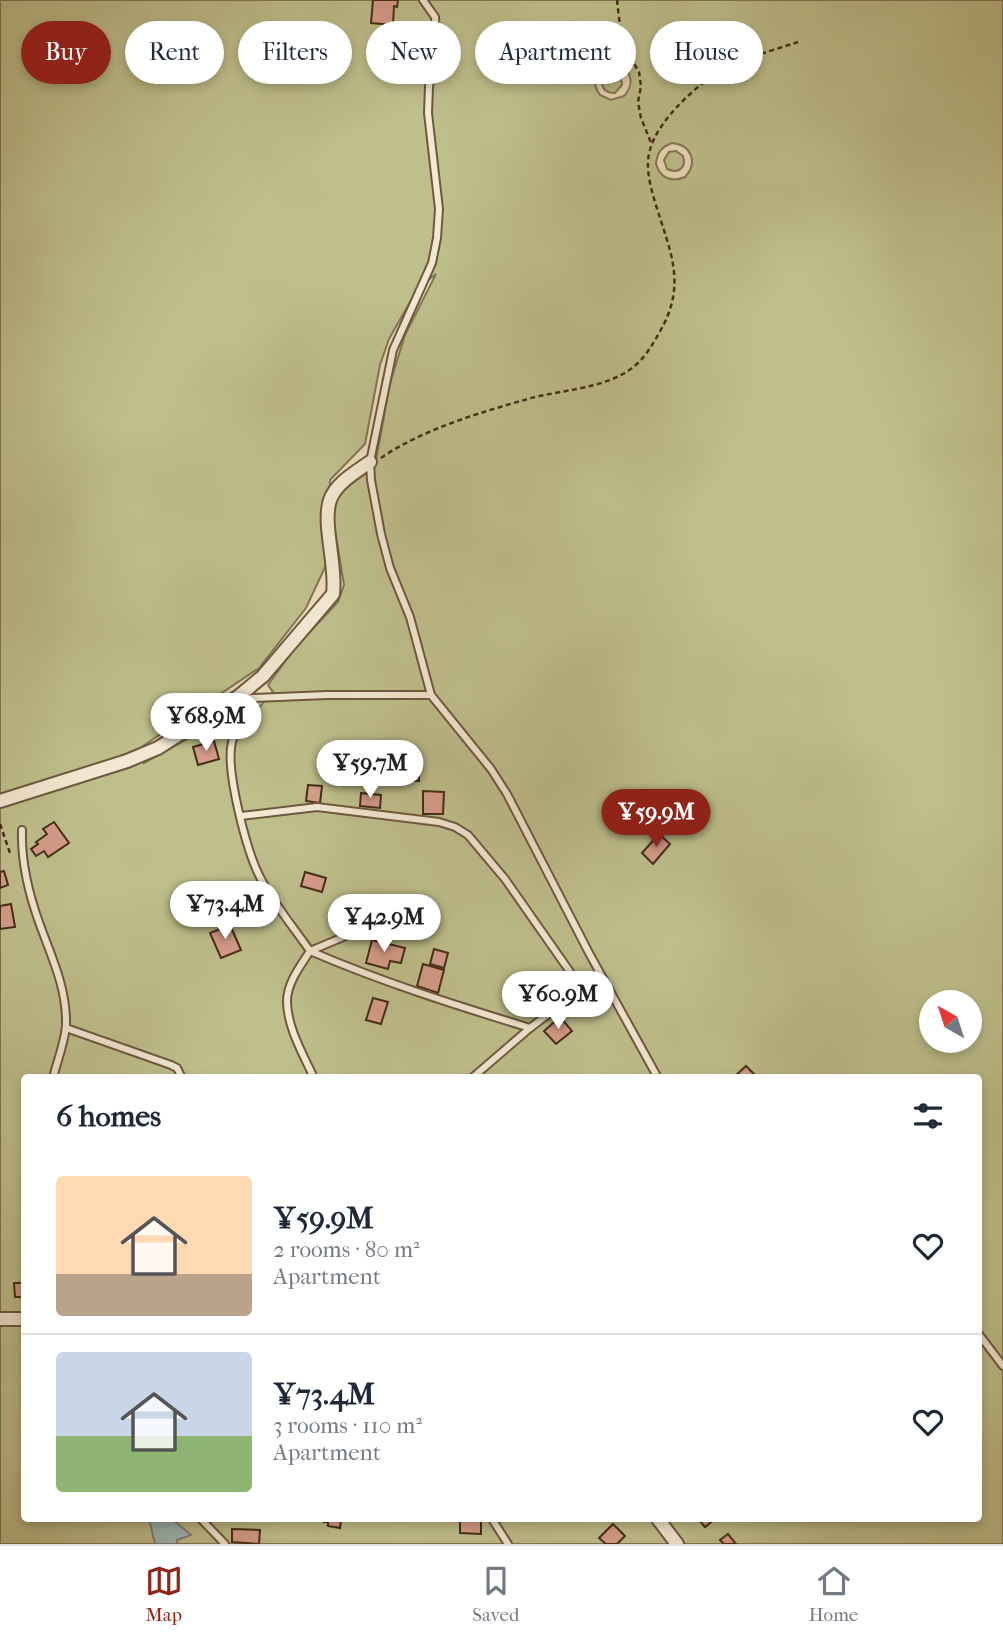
<!DOCTYPE html>
<meta charset="utf-8">
<style>
:root{--surface:#fff;--page:#f2f2f3;--text:#1f2937;--muted:#747a83;--line:#e0e1e3;--accent:#8f2418}
body{margin:0;font-family:"IM FELL French Canon",serif;background:var(--page);color:var(--text);height:100vh;display:flex;flex-direction:column;font-size:26px;white-space:nowrap}
*{box-sizing:border-box;margin:0}
p{font-size:23px;color:var(--muted)}
.icon{flex:none;width:38px;height:38px;fill:none;stroke:currentColor;stroke-width:2;stroke-linecap:round;stroke-linejoin:round}
.map{position:relative;flex:1;overflow:hidden}
.details{position:absolute;left:21px;top:1074px;width:961px;height:448px;display:flex;flex-direction:column;background:var(--surface);border-radius:7px;box-shadow:0 4px 10px #0003}
.details>*{flex:none}
.hud{position:absolute;left:21px;top:21px;width:962px;height:63px;display:flex;gap:14px}
.needle{width:46px;rotate:321deg}
.tools{position:absolute;left:919px;top:990px;display:grid;gap:14px}
.tools a{display:grid;place-items:center;width:63px;height:63px;border-radius:50%;background:var(--surface);box-shadow:0 4px 10px #0003;font-size:35px}
.price{position:absolute;translate:-50% -60px;padding:0 16px;border-radius:24px;background:#fff;color:#222;font-size:23px;line-height:46px;filter:drop-shadow(0 2px 4px #0008)}
.price::after{content:'';position:absolute;left:50%;top:42px;width:21px;height:16px;margin-left:-10px;background:inherit;clip-path:polygon(0 0,100% 0,50% 100%)}
.price.current{background:var(--accent);color:#fff}
ul{padding:0;list-style:none}
li{display:flex;align-items:center;gap:21px;height:175px;padding:0 35px}
li+li{border-top:2px solid var(--line)}
li span{display:grid;place-items:center;flex:none;width:196px;height:140px;border-radius:7px;color:#555}
li>.icon{margin-inline-start:auto}
span .icon{width:84px;height:84px;fill:#fffc;stroke-width:1}
li b{font-size:30px}
h2{display:flex;justify-content:space-between;align-items:center;height:84px;padding:0 35px;font-size:30px}
.tag{padding:0 24px;border-radius:32px;background:var(--surface);box-shadow:0 4px 10px #0003;font-size:24px;line-height:63px}
.tag.current{background:var(--accent);color:#fff}
.menu{display:flex;justify-content:space-around;align-items:center;height:98px;border-top:2px solid var(--line);background:var(--surface);font-size:19px;color:var(--muted)}
.menu a{display:grid;justify-items:center;gap:4px}
.menu .current{color:var(--accent)}
.map>svg:first-child{display:block}
</style>
<div class="map">
<svg width="1003" height="1544" viewBox="0 0 1003 1544">
<rect width="100%" height="100%" fill="#edddbb"/>
<filter id="stains"><feTurbulence type="fractalNoise" baseFrequency=".00286" numOctaves="4"/><feColorMatrix values="0 0 0 0 .2 0 0 0 0 .09 0 0 0 0 .02 0 0 0 .5 -.17"/></filter>
<radialGradient id="worn" r=".72"><stop offset=".6" stop-color="#630" stop-opacity="0"/><stop offset="1" stop-color="#630" stop-opacity=".3"/></radialGradient>
<!-- green -->
<g fill="#bfbf8c" stroke="#827652" stroke-width="2" fill-rule="evenodd">
<path d="M0 0H1003V1544H0ZM611 63 622 65C633 75 633 86 624 96L611 100 600 95C590 81 595 68 611 63ZM672 143C692 145 698 163 685 177 672 183 660 178 656 164 657 153 661 147 672 143ZM436 274 405 335 390 383 375 466 342 491 336 500 333 518 344 585 338 602 295 648 268 685 273 692 251 716 231 712 193 736 144 763 143 746 259 668 306 608 327 563 330 480 365 444 380 365 389 339 418 288ZM931 1003H970V1041H931ZM24 1078H978V1519H24Z"/>
<path d="M614 73 621 78 622 85 615 93C607 93 602 90 602 82L607 74Z"/>
<path d="M676 151 683 156C687 168 678 174 667 169L664 160 669 152Z"/>
</g>
<!-- water -->
<polygon fill="#9bbab8" stroke="#798178" stroke-width="2" points="149,1519 172,1519 191,1535 177,1540 177,1544 155,1544"/>
<!-- building -->
<g fill="#d69d8a" stroke="#452c17" stroke-width="2">
<polygon points="373,0 398,0 397,7 394,6 393,25 371,23"/>
<polygon points="214,741 219,759 198,765 193,747"/>
<polygon points="398,767 419,768 419,781 398,781"/>
<polygon points="308,785 322,786 320,803 306,801"/>
<polygon points="423,791 444,792 443,814 423,814"/>
<polygon points="361,793 381,795 380,808 360,806"/>
<polygon points="54,822 69,843 48,857 44,851 36,856 31,849 38,844 36,842 47,834 43,829"/>
<polygon points="659,834 670,844 653,864 642,853"/>
<polygon points="4,871 8,885 0,888 0,872"/>
<polygon points="305,872 326,878 322,892 301,886"/>
<polygon points="406,898 421,907 407,933 391,924"/>
<polygon points="11,904 15,927 0,929 0,906"/>
<polygon points="230,925 241,950 221,958 210,933"/>
<polygon points="372,940 405,948 401,963 390,961 388,969 366,963"/>
<polygon points="434,949 448,953 444,968 430,964"/>
<polygon points="423,964 444,970 438,993 417,986"/>
<polygon points="373,998 388,1002 381,1024 366,1020"/>
<polygon points="560,1017 572,1031 556,1044 544,1031"/>
<polygon points="746,1066 758,1078 734,1077"/>
<polygon points="14,1283 24,1283 24,1297 15,1297"/>
<polygon points="324,1519 341,1519 340,1528 328,1526 328,1522 324,1522"/>
<polygon points="460,1519 481,1520 481,1534 460,1533"/>
<polygon points="698,1519 715,1519 705,1527"/>
<polygon points="613,1524 625,1536 617,1544 606,1544 599,1538"/>
<polygon points="232,1529 260,1530 259,1544 232,1542"/>
<polygon points="728,1534 736,1544 724,1544 720,1540"/>
</g>
<g fill="none" stroke-linecap="round" stroke-linejoin="round">
<!-- lane casing -->
<g stroke="#6f5840" stroke-width="10">
<g id="lane">
<polyline points="423,0 435,17 436,34 429,87 428,113 439,209 437,238 432,263 393,350 370,462 371,480 381,534 390,568 410,617 431,695 491,769 507,794 589,953 658,1078"/>
<polyline points="251,698 327,695 431,695"/>
<path d="M253 699C246 712 236 727 232 742 225 770 247 853 261 879 274 904 294 928 310 951 301 965 287 983 287 1001 287 1027 303 1054 314 1078"/>
<polyline points="241,816 317,807 439,822 455,827 468,835 505,879 582,989 530,1028 472,1078"/>
<path d="M22 830C21 862 29 895 40 925 52 958 67 989 66 1025 65 1042 57 1061 53 1078"/>
<path d="M310 951C382 982 455 1005 530 1028"/>
<polyline points="310,951 360,930"/>
<polyline points="66,1028 171,1065 177,1068 182,1078"/>
<polyline points="978,1333 1003,1366"/>
<polyline points="201,1519 225,1544"/>
<polyline points="492,1519 508,1544"/>
</g>
</g>
<!-- street casing -->
<g stroke="#6f5840" stroke-width="16">
<g id="street">
<path d="M0 801 127 761 158 748 239 696 263 676 333 594C337 566 322 524 330 500 336 483 356 472 370 462"/>
<polyline points="0,1319 24,1319"/>
<polyline points="658,1519 677,1544"/>
</g>
</g>
<!-- path -->
<g stroke="#452c17" stroke-width="2.5" stroke-dasharray="5 3.5" stroke-linecap="butt">
<polyline points="617,0 622,44 639,72 641,86 638,102 641,118 652,145"/>
<path d="M381 458C421 430 481 412 528 399 563 389 611 389 638 363 647 354 653 344 659 333 688 284 670 252 655 202 650 185 645 166 650 150 657 121 698 83 724 69 747 57 774 50 798 42"/>
<polyline points="0,824 11,856"/>
</g>
<!-- lane -->
<use href="#lane" stroke="#f3e9d3" stroke-width="6"/>
<!-- street -->
<use href="#street" stroke="#f3e9d3" stroke-width="12"/>
</g>
<rect width="100%" height="100%" filter="url(#stains)"/>
<rect width="100%" height="100%" fill="url(#worn)"/>
</svg>
<div class="tools">
<a><svg class="needle" viewBox="-14 -14 28 28"><path d="M0-13l5 13h-10z" fill="#e53935"/><path d="M0 13l5-13h-10z" fill="#747a83"/></svg></a>
</div>
<b class="price" style="left:206px;top:753px">¥68.9M</b>
<b class="price" style="left:370px;top:800px">¥59.7M</b>
<b class="price current" style="left:656px;top:849px">¥59.9M</b>
<b class="price" style="left:225px;top:941px">¥73.4M</b>
<b class="price" style="left:384px;top:954px">¥42.9M</b>
<b class="price" style="left:558px;top:1031px">¥60.9M</b>
<div class="hud">
<a class="tag current">Buy</a>
<a class="tag">Rent</a>
<a class="tag">Filters</a>
<a class="tag">New</a>
<a class="tag">Apartment</a>
<a class="tag">House</a>
</div>
<section class="details">
<h2>6 homes<svg class="icon" aria-label="filters" viewBox="0 0 24 24"><path d="M4 7h16M4 17h16"/><circle cx="9" cy="7" r="2"/><circle cx="15" cy="17" r="2"/></svg></h2>
<ul>
<li><span style="background:linear-gradient(#ffd9b3 70%,#b9a48a 0)"><svg class="icon" aria-label="home" viewBox="0 0 24 24"><path d="M3 11l9-7 9 7M6 9v11h12V9"/></svg></span><div><b>¥59.9M</b><p>2 rooms · 80 m²</p><p>Apartment</p></div><svg class="icon" aria-label="heart" viewBox="0 0 24 24"><path d="M12 20l-8-8c-3-5 5-10 8-4 3-6 11-1 8 4z"/></svg></li>
<li><span style="background:linear-gradient(#c9d6e8 60%,#8fb573 0)"><svg class="icon" aria-label="home" viewBox="0 0 24 24"><path d="M3 11l9-7 9 7M6 9v11h12V9"/></svg></span><div><b>¥73.4M</b><p>3 rooms · 110 m²</p><p>Apartment</p></div><svg class="icon" aria-label="heart" viewBox="0 0 24 24"><path d="M12 20l-8-8c-3-5 5-10 8-4 3-6 11-1 8 4z"/></svg></li>
</ul>
</section>
</div>
<nav class="menu">
<a class="current"><svg class="icon" aria-label="map" viewBox="0 0 24 24"><path d="M3 6l6-2 6 2 6-2v14l-6 2-6-2-6 2zM9 4v14M15 6v14"/></svg>Map</a>
<a><svg class="icon" aria-label="saved" viewBox="0 0 24 24"><path d="M7 4h10v16l-5-4-5 4z"/></svg>Saved</a>
<a><svg class="icon" aria-label="home" viewBox="0 0 24 24"><path d="M3 11l9-7 9 7M6 9v11h12V9"/></svg>Home</a>
</nav>
